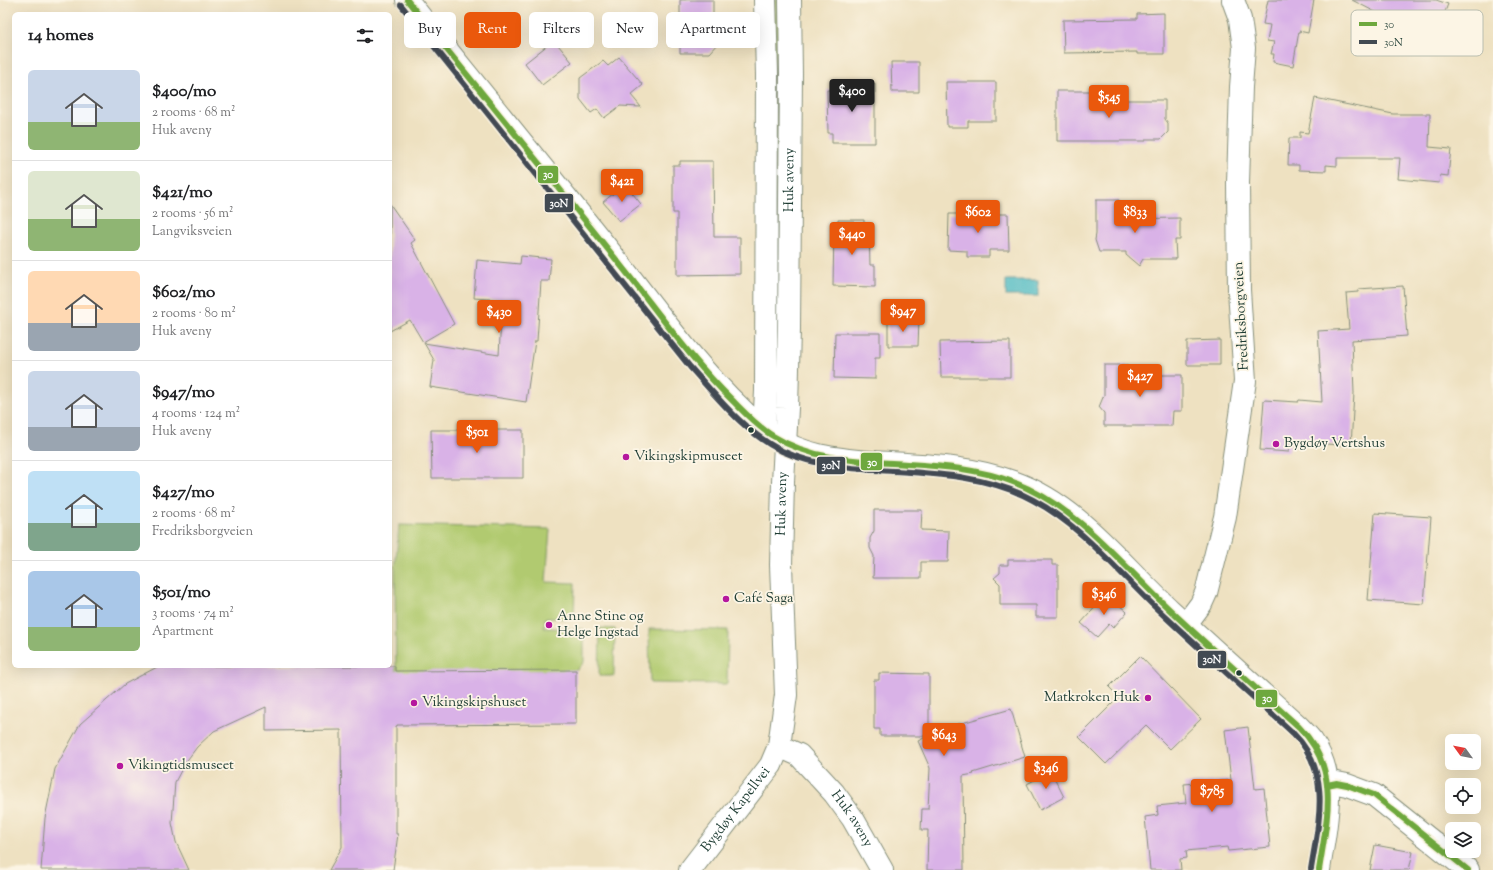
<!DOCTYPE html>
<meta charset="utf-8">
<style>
:root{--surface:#fff;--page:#f2f2f2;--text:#202124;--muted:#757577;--line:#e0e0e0;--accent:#ea580c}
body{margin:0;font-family:"Sorts Mill Goudy",serif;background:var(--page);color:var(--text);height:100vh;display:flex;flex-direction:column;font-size:15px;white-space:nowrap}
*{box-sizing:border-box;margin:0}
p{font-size:13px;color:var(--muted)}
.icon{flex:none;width:22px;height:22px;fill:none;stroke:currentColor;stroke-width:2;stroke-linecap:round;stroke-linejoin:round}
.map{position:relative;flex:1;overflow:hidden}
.panel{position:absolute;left:12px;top:12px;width:380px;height:656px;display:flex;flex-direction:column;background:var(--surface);border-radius:6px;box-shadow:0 4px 16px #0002}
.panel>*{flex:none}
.hud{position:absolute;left:404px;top:12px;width:380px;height:36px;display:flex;gap:8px}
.needle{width:26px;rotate:303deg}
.buttons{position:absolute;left:1445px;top:734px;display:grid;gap:8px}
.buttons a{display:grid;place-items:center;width:36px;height:36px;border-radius:6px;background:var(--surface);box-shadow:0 4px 16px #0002;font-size:20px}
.price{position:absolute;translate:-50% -34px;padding:0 9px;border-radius:4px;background:var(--accent);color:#fff;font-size:13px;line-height:26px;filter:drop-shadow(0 1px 2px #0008)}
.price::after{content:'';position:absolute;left:50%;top:24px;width:12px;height:9px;margin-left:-6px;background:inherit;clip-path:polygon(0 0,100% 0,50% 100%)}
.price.current{background:#222;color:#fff}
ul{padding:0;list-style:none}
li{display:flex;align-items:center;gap:12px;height:100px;padding:0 16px}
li+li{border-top:1px solid var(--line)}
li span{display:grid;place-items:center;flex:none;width:112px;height:80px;border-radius:6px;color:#555}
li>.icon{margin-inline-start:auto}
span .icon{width:48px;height:48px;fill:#fffc;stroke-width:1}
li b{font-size:17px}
h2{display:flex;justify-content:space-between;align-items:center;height:48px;padding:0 16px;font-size:17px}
.tag{padding:0 14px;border-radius:6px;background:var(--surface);box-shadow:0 4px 16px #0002;font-size:14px;line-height:36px}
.tag.current{background:var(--accent);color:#fff}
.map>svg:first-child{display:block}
</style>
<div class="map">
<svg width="1493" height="870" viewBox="0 0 1493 870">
<rect width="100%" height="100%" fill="#fcf5e5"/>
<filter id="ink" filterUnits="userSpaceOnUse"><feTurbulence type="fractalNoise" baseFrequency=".025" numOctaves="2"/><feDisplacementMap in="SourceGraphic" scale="8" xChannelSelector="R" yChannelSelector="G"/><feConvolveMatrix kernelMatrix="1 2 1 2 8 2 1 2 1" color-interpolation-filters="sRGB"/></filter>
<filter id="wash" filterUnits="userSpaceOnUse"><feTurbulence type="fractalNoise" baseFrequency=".012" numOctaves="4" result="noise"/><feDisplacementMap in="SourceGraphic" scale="16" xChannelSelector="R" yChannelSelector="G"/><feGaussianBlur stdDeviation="0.9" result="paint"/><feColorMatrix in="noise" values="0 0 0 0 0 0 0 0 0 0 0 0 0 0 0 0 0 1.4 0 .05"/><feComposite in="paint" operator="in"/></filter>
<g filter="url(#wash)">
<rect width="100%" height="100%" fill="#eee1c1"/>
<!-- green -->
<g fill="#b1ca6f" stroke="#688452">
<polygon points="774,0 781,0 781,338 776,388"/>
<polygon points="399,525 550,529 546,582 575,583 574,619 545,618 544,628 584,629 584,662 576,671 396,672 395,570"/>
<polygon points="600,628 615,629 614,676 599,676"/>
<polygon points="649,629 728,630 727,684 650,683"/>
</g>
<!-- water -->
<rect fill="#4bb9c2" stroke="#357b7b" x="1006" y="280" width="32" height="16"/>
<g id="blocks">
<!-- building -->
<g fill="#d9b2e7">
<polygon points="680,0 713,0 713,38 718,43 709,53 680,53"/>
<polygon points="1268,0 1314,0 1308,33 1299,31 1293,66 1273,62 1274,54 1271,54 1274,42 1267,41 1270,25 1263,24"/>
<polygon points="1352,0 1436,0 1448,4 1435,38 1428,35 1426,40 1392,28 1394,22 1386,19 1387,18"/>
<polygon points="1164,13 1164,54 1137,54 1137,52 1064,53 1063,20 1137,19 1137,14"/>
<polygon points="554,40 572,62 542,85 525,63"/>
<polygon points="619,57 643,85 631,95 641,107 620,106 604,118 597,109 591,113 580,99 580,78 603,61 608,66"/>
<polygon points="891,62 919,62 919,92 892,92"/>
<polygon points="946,82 996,82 996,121 968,121 968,127 947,127"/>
<polygon points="833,84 875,84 875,143 832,143 832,133 828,133 827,90 833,90"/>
<polygon points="1057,91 1091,91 1091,100 1165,100 1165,119 1168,123 1168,132 1161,139 1146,139 1146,141 1057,141"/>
<polygon points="1315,98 1393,114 1430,114 1429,147 1451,149 1448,176 1440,175 1439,183 1398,179 1400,158 1337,158 1337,166 1326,165 1326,171 1299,170 1299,165 1288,165 1289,138 1300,138 1300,132 1308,133"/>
<polygon points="680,161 713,161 714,237 740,237 740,274 677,275 677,213 673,213 673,165 680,165"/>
<polygon points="625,184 641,204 619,221 603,202"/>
<polygon points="1096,200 1119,200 1120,219 1180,218 1180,240 1175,240 1176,259 1143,259 1139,266 1126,255 1126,252 1099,252 1095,240 1096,234"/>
<polygon points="390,204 415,240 411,243 454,324 423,342 410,320 390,331"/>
<polygon points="949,214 1008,214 1009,250 989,250 989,257 967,257 967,251 948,250"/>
<polygon points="838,220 864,220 864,230 869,230 870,265 875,265 875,287 833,286 834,229 838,229"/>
<polygon points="521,256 551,259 549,281 541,281 537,341 535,341 526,402 430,387 434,360 424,343 499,355 502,300 474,298 477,260 520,264"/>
<polygon points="1403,286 1407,336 1352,340 1354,393 1351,446 1290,441 1289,452 1260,450 1264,400 1298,402 1299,400 1322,402 1318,331 1349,329 1346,293 1358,292 1358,289"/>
<polygon points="888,320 919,320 918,346 888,346"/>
<polygon points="835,333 880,333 880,358 875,358 875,379 834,378"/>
<polygon points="1220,340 1220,365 1187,365 1187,341"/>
<polygon points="1010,341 1010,377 941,377 940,342"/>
<polygon points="1104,365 1127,365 1127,369 1135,369 1135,375 1182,375 1182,411 1173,411 1172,426 1104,426 1104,413 1099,407 1104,395"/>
<polygon points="431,430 523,430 523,478 432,478"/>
<polygon points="874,510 922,510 921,530 949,531 948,562 921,562 921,578 873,578 874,556 870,548 870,538 874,531"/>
<polygon points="1375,513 1431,517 1424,604 1368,600"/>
<polygon points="1008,560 1052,560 1052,565 1058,565 1058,617 1036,617 1036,605 1000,605 1000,584 994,578 1000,573 1000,565 1008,565"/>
<polygon points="1107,594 1127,612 1113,628 1109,624 1097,637 1081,623"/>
<polygon points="1140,656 1201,719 1170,749 1146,725 1106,764 1079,737 1119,697 1109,687"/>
<polygon points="159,666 395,666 395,671 576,670 576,724 397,725 397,726 396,726 396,834 398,834 393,870 329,870 342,847 341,730 266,731 266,707 214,731 197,747 185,763 175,782 172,823 176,842 189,870 41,870 45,818 55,769 80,724 125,684"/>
<polygon points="879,673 929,674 929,736 955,725 1011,709 1025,757 973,773 974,774 963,776 964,870 927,870 928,830 921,830 922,809 928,809 930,768 918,741 928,736 880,736 880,729 874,729 874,680 879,680"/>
<polygon points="1248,727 1255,789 1264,788 1270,847 1228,851 1227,847 1186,851 1187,858 1180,859 1181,870 1150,870 1145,817 1158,815 1157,806 1186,803 1184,784 1231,780 1225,730"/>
<polygon points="1051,771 1064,797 1040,810 1027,784"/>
<polygon points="1375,845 1413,852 1409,870 1370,870"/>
</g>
</g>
</g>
<g filter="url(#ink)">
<use href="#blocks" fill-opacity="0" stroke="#868f7a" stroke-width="1"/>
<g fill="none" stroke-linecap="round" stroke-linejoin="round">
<!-- minor casing -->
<g stroke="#868f7a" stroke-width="24">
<g id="minor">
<polyline points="764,430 766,391 767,75 765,0"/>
<polyline points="1186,624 1201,604 1206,593 1225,517 1245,381 1239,290 1238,183 1241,87 1244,48 1240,19 1233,0"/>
<path id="s1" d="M779 746 799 755 834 793 853 819 882 870"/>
<path id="s2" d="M690 870 771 765 779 746 786 695 781 565 783 482 787 408 789 329 791 74 790 0"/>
</g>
</g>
<!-- tertiary casing -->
<g stroke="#868f7a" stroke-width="24">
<g id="tertiary">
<path d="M407 0C480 92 556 183 629 276 665 322 699 369 741 409 751 419 762 429 773 436 803 456 836 459 871 462 918 465 968 465 1013 482 1078 505 1121 565 1170 610 1213 649 1256 688 1299 727 1303 731 1308 736 1312 741 1339 780 1325 827 1319 870"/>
<polyline points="1327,785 1337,783 1347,785 1374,795 1468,870"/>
</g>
</g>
<!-- minor -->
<use href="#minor" stroke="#fff" stroke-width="22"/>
<!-- tertiary -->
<use href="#tertiary" stroke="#fff" stroke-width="22"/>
<!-- bus-1 casing -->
<g stroke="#fcf5e5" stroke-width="9">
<g id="bus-1">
<path d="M407 0C478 89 551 177 622 267 658 312 691 360 733 401 745 413 758 427 773 436 813 461 861 461 907 464 943 466 979 469 1013 482 1078 507 1121 564 1170 610 1212 650 1256 688 1299 727 1341 769 1327 818 1319 870"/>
<polyline points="1327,785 1337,783 1347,785 1374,795 1468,870"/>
</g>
</g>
<!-- bus-2 casing -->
<g stroke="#fcf5e5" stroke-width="9">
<path id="bus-2" d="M401 5 690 367C717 397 745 433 782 451 817 467 856 469 894 471 941 474 991 477 1033 500 1080 525 1114 567 1152 604 1198 648 1246 690 1293 733 1332 772 1319 820 1311 869"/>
</g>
<!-- bus-1 -->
<use href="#bus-1" stroke="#6ea83e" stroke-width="6"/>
<!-- bus-2 -->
<use href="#bus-2" stroke="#424a52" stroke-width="6"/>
</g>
</g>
<!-- markers -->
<g fill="#1f3d34" stroke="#fcf5e5" stroke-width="1.5">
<circle cx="751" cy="430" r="3.5"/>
<circle cx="1239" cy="673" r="3.5"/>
</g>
<g fill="#b5179e" stroke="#fcf5e5" stroke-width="1.5">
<circle cx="1276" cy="444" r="4"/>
<circle cx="626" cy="457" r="4"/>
<circle cx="726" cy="599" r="4"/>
<circle cx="549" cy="625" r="4"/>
<circle cx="1148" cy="698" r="4"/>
<circle cx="414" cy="703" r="4"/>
<circle cx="120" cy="766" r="4"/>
</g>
<g text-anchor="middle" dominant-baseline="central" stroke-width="3.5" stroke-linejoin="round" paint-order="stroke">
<!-- street labels -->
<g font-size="14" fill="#1f3d34" stroke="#fcf5e5">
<text stroke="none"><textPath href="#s2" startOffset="720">Huk aveny</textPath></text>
<text transform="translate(1242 316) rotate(-93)">Fredriksborgveien</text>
<text stroke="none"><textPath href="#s2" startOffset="396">Huk aveny</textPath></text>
<text stroke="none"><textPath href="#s2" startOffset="76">Bygdøy Kapellvei</textPath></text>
<text stroke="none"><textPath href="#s1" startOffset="105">Huk aveny</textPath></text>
</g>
<!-- poi labels -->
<g font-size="14" fill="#1f3d34" stroke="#fcf5e5" text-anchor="start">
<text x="1284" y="444">Bygdøy Vertshus</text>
<text x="634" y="457">Vikingskipmuseet</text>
<text x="734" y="599">Café Saga</text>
<text x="557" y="617">Anne Stine og<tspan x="557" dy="16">Helge Ingstad</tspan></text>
<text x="1140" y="698" text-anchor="end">Matkroken Huk</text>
<text x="422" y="703">Vikingskipshuset</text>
<text x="128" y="766">Vikingtidsmuseet</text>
</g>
</g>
<!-- legend -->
<rect x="1351" y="10" width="132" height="46" rx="6" fill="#fcf5e5" stroke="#babeb0" stroke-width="1"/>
<rect x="1359" y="22" width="18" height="4" fill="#6ea83e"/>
<rect x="1359" y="40" width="18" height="4" fill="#424a52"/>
<g font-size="11" fill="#1f3d34">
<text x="1384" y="28">30</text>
<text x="1384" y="46">30N</text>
</g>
<g stroke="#fcf5e5" stroke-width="1.5">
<rect x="537" y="165" width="22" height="19" rx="4" fill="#6ea83e"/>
<rect x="544" y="193" width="30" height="20" rx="4" fill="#424a52"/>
<rect x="860" y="452" width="23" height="19" rx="4" fill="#6ea83e"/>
<rect x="816" y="456" width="30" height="19" rx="4" fill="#424a52"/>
<rect x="1197" y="650" width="30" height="19" rx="4" fill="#424a52"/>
<rect x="1255" y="689" width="23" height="19" rx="4" fill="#6ea83e"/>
</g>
<g font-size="11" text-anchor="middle" font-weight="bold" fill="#fff">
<text x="548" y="178">30</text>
<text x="559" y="207">30N</text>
<text x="872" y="466">30</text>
<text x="831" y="469">30N</text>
<text x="1212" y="663">30N</text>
<text x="1267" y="702">30</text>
</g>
</svg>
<div class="buttons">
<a><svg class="needle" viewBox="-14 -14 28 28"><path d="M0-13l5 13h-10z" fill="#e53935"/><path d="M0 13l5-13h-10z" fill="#757577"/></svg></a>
<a><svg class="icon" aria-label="locate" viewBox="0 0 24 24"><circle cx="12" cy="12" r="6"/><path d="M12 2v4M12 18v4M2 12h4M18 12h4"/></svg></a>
<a><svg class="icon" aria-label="layers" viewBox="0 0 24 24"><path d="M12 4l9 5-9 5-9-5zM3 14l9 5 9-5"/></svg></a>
</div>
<b class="price current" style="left:852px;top:113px">$400</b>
<b class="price" style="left:1109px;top:119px">$545</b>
<b class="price" style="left:622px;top:203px">$421</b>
<b class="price" style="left:978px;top:234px">$602</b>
<b class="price" style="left:1135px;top:234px">$833</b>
<b class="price" style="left:852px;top:256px">$440</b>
<b class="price" style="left:903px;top:333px">$947</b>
<b class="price" style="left:499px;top:334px">$430</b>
<b class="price" style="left:1140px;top:398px">$427</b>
<b class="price" style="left:477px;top:454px">$501</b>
<b class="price" style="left:1104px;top:616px">$346</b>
<b class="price" style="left:944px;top:757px">$643</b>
<b class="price" style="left:1046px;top:790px">$346</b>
<b class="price" style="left:1212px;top:813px">$785</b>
<div class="hud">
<a class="tag">Buy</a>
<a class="tag current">Rent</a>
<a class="tag">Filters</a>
<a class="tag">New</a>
<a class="tag">Apartment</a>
</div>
<section class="panel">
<h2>14 homes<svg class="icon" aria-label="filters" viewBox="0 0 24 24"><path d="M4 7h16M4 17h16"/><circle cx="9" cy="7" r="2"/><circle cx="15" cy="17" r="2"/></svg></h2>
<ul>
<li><span style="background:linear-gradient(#c9d6e8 65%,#8fb573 0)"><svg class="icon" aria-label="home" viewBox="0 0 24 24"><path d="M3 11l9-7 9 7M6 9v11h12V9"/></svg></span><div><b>$400/mo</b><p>2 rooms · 68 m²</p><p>Huk aveny</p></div></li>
<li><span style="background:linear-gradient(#dfe7d0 60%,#8fb573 0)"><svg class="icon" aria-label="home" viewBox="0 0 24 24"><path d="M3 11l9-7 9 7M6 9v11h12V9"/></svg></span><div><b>$421/mo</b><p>2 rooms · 56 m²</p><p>Langviksveien</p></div></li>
<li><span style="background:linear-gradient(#ffd9b3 65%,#9aa5b1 0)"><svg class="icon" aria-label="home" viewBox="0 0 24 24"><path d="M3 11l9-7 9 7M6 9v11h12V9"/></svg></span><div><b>$602/mo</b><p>2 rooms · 80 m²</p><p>Huk aveny</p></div></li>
<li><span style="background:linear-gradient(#c9d6e8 70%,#9aa5b1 0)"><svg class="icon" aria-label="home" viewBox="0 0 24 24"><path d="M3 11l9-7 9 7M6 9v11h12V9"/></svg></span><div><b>$947/mo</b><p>4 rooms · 124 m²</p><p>Huk aveny</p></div></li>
<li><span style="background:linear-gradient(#bfe0f5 65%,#7fa58c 0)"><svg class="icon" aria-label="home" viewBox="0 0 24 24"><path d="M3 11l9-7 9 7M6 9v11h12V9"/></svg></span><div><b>$427/mo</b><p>2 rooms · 68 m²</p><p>Fredriksborgveien</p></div></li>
<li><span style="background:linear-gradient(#a9c7e8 70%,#8fb573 0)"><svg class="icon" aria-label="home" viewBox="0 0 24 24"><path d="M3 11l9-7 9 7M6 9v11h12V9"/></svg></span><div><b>$501/mo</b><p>3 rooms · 74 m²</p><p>Apartment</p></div></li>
</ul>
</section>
</div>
